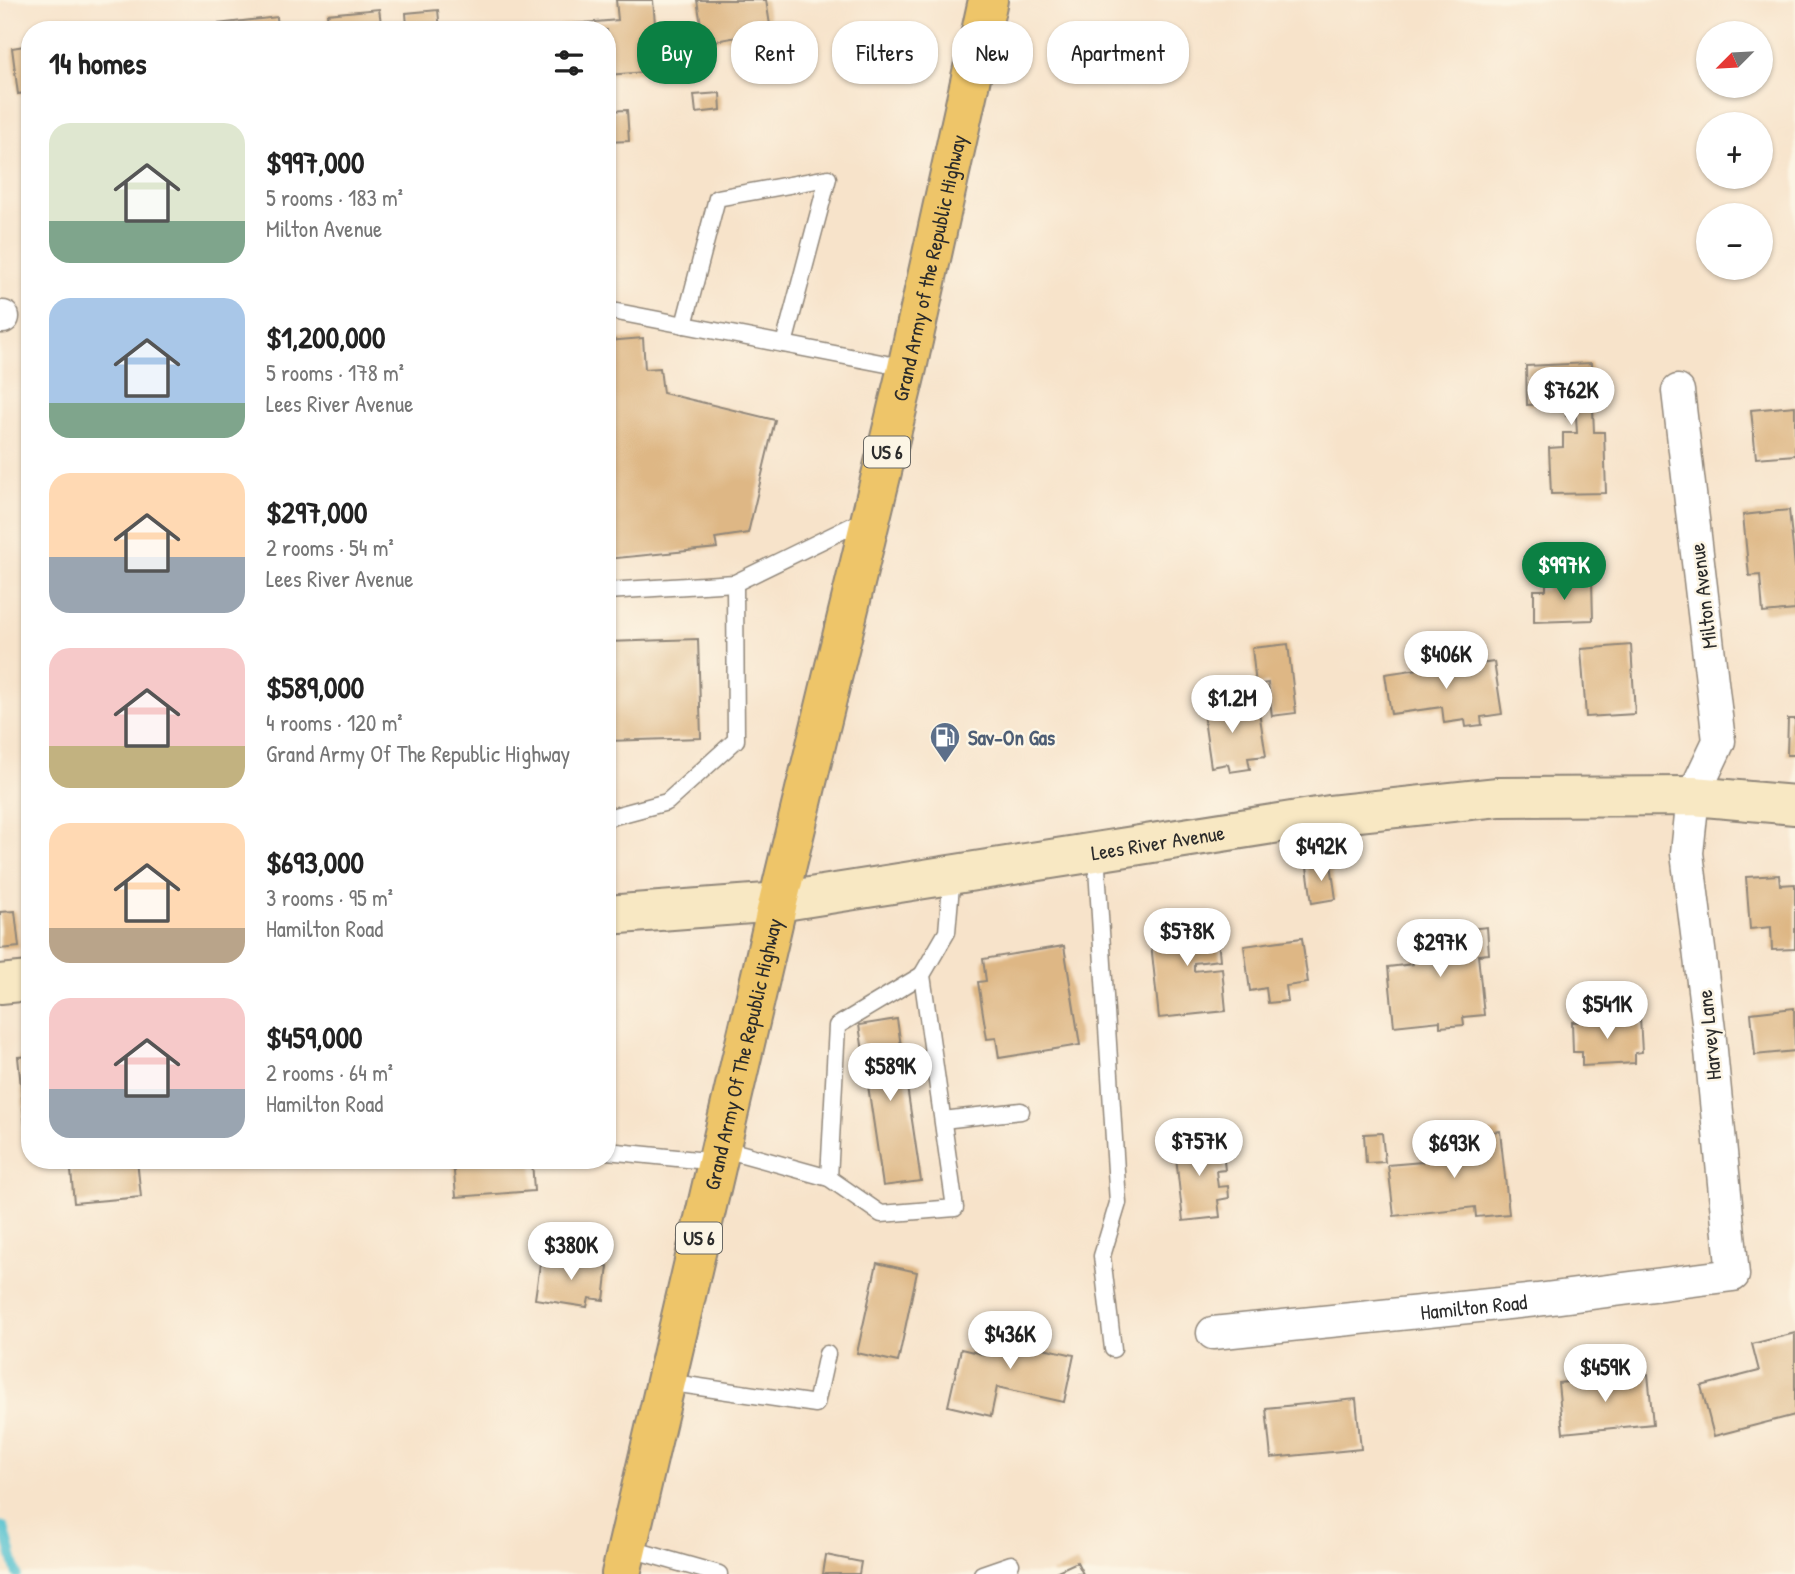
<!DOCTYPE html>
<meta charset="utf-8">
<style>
:root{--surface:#fff;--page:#f6f6f6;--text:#222;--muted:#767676;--accent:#0b8043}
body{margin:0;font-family:"Patrick Hand",sans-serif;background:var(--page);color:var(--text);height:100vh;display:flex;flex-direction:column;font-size:26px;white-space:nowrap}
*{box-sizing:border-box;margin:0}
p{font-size:23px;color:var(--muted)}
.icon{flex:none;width:38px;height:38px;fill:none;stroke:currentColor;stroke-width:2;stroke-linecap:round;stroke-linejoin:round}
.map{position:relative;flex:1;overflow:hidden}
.sheet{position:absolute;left:21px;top:21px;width:595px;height:1148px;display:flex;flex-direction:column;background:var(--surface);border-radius:28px;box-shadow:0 2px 5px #0004}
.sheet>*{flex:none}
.banner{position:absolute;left:637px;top:21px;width:665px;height:63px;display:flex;gap:14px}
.needle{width:46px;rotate:246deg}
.fabs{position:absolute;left:1696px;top:21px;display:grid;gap:14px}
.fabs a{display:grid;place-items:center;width:77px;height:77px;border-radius:50%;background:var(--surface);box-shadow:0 2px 5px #0004;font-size:35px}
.price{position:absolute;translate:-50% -60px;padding:0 16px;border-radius:24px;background:#fff;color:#222;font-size:23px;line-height:46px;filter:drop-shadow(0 2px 4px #0008)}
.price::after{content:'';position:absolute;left:50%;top:42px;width:21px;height:16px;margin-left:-10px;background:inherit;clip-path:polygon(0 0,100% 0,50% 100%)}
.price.on{background:var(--accent);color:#fff}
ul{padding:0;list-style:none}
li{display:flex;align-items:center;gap:21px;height:175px;padding:0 28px}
li span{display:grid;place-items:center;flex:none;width:196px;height:140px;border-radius:21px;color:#555}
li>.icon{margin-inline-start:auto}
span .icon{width:84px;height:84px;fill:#fffc;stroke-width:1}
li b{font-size:30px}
h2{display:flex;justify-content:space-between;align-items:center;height:84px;padding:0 28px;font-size:30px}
.tag{padding:0 24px;border-radius:28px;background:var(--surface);box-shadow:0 2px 5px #0004;font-size:24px;line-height:63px}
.tag.on{background:var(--accent);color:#fff}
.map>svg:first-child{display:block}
</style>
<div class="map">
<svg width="1795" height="1574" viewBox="0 0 1795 1574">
<rect width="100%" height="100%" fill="#fcf5e5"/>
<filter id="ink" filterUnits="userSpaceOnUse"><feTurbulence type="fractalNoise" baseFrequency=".0143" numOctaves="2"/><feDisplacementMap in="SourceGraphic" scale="14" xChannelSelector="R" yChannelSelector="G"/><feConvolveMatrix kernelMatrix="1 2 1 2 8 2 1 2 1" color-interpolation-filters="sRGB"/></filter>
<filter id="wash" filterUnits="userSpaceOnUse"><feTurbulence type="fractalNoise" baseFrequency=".00686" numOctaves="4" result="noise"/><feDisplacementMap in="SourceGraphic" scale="28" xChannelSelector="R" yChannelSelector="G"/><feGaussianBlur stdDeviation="1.57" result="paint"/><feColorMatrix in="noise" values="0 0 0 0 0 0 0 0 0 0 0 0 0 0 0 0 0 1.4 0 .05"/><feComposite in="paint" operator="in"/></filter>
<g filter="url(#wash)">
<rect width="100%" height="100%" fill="#f7e3ca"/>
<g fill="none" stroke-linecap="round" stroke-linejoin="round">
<!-- stream -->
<polyline stroke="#56c2d0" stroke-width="10" points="0,1526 4,1527 17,1574"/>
</g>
<g id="blocks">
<!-- building -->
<g fill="#deb785">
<polygon points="616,0 653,0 659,71 607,75 607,30 562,30 561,25 618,20"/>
<polygon points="697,0 766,0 771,31 704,43"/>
<polygon points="379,9 382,30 329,30 327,14"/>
<polygon points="438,10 440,30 389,30 407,26 406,13"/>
<polygon points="277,17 278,30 184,30 184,28"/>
<polygon points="30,45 30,92 18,94 12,48"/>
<polygon points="720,93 721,110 696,113 694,95"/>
<polygon points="627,110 629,141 607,142 607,111"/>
<polygon points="643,338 645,369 660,368 663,393 775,420 748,533 715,538 717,548 607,559 607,341"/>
<polygon points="1591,363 1594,432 1604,432 1606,493 1551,494 1549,448 1563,447 1563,433 1577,433 1576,416 1566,416 1566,403 1527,405 1526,366"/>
<polygon points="1795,406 1795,455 1756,458 1751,410"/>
<polygon points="1789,510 1795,566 1795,610 1763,613 1760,575 1749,576 1743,515"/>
<polygon points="1592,581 1593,620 1534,622 1534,590 1546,590 1546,583"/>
<polygon points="698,639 701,738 607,741 607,642"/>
<polygon points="1288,644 1296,713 1272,716 1268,683 1256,685 1252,648"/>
<polygon points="1631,645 1635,714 1586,717 1581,649"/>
<polygon points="1436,652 1439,670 1494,662 1502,714 1481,717 1482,725 1466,727 1465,720 1444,723 1442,707 1391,714 1385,674 1419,669 1417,655"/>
<polygon points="1223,696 1226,718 1232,717 1231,707 1239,706 1241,714 1259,711 1266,756 1248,758 1250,769 1230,772 1228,764 1211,767 1201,699"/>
<polygon points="1788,719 1795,719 1795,755 1787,755"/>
<polygon points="1331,864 1336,899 1312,903 1307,867"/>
<polygon points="1779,875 1780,885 1795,884 1795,949 1772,950 1771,927 1750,929 1746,877"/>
<polygon points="15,911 19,947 0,949 0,912"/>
<polygon points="1216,918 1220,960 1194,963 1194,971 1222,968 1226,1011 1159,1018 1149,925"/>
<polygon points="1487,927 1489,954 1478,955 1484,1015 1463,1017 1464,1025 1440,1027 1440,1021 1394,1026 1388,967 1413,964 1410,935"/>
<polygon points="1302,938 1308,983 1286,986 1288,1001 1268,1003 1266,988 1250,991 1244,946"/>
<polygon points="1064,946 1080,1045 999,1058 996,1038 987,1039 978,982 986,981 983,959"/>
<polygon points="1794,1008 1795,1051 1755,1055 1751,1013"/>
<polygon points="1640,1018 1642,1052 1635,1053 1635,1063 1582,1066 1582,1052 1573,1052 1572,1022"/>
<polygon points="897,1019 921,1181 883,1186 859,1025"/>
<polygon points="30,1056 30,1146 27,1146 18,1057"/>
<polygon points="1500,1131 1509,1214 1476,1217 1475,1207 1394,1216 1388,1165 1422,1162 1421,1153 1435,1152 1436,1158 1463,1155 1461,1135"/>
<polygon points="1382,1133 1385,1162 1366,1163 1364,1134"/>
<polygon points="1210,1135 1212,1154 1223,1152 1225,1170 1216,1171 1218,1187 1228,1186 1229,1198 1218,1200 1220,1217 1183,1221 1174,1139"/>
<polygon points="70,1160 137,1160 141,1197 74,1203"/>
<polygon points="453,1160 532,1160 534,1191 456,1197"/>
<polygon points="541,1257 608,1266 604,1300 589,1298 587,1307 535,1299"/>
<polygon points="877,1263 917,1272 898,1362 857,1353"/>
<polygon points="993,1326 1045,1338 1043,1348 1074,1355 1064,1402 997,1387 991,1416 948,1406 961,1349 986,1355"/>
<polygon points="1795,1333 1795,1415 1714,1436 1701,1386 1759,1371 1752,1344"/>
<polygon points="1648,1374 1653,1424 1563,1433 1558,1383"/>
<polygon points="1356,1399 1361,1449 1271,1458 1266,1408"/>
<polygon points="826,1555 861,1562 859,1574 823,1574"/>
<polygon points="1077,1562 1083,1574 1051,1574"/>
</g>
</g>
</g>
<g filter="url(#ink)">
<use href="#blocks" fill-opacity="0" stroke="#91877a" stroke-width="2"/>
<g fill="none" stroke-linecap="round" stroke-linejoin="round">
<!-- service casing -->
<g stroke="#91877a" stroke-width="19">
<g id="service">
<polyline points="607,310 907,368"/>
<polyline points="684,325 717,198 828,178 784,344"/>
<polyline points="607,591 735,583 866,519"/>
<polyline points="607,818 667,802 736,740 735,583"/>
<polyline points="1096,852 1118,1203 1102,1256 1113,1349"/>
<polyline points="943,1120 1021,1111"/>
<polyline points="721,1148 829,1178 881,1214 955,1208 922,975 947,932 952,874"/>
<polyline points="607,1151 717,1162"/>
<polyline points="829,1178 837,1026 922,975"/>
<polyline points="666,1382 816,1404 827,1354"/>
<polyline points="627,1548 719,1574"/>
<polyline points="982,1574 1011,1564"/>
</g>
</g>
<!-- minor casing -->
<g stroke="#91877a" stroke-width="35">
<g id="minor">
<polyline points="0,317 3,317"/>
<path id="s1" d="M1213 1333 1537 1300 1733 1275 1709 1030 1687 853 1693 796 1719 741 1678 391"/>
</g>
</g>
<!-- secondary casing -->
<g stroke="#91877a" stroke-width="42">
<g id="secondary">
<path id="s2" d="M607 915 778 902 1330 815 1498 797 1693 796 1795 805"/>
<polyline points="0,984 30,981"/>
</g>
</g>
<!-- primary casing -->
<g stroke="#91877a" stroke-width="42">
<g id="primary">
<path id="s3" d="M621 1574 778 902 907 368 988 0"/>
</g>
</g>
<!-- service -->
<use href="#service" stroke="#fff" stroke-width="16"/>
<!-- minor -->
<use href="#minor" stroke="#fff" stroke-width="32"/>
<!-- secondary -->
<use href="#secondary" stroke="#f8e8c3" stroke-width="38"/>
<!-- primary -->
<use href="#primary" stroke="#eec569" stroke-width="38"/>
</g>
</g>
<!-- icons -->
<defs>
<g id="fuel-pin" transform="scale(1.575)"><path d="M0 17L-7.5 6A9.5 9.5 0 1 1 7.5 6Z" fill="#5c6f8a" stroke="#fcf5e5"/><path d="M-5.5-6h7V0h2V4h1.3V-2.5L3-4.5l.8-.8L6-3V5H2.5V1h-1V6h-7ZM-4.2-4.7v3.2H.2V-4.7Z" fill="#fff"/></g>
</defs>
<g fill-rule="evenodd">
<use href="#fuel-pin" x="945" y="737"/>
</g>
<g text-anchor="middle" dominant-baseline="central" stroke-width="5" stroke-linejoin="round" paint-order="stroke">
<!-- shield labels -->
<g fill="#fcf5e5" stroke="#6a6863" stroke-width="2">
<rect x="864" y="436.5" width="46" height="31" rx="5"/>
<rect x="676" y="1222.5" width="46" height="31" rx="5"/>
</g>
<g font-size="19" font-weight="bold" fill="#2b2b2b">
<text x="887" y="452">US 6</text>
<text x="699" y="1238">US 6</text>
</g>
<!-- street labels -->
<g font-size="21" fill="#2b2b2b" stroke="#fcf5e5">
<text stroke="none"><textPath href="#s3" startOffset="1342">Grand Army of the Republic Highway</textPath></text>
<text transform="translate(1703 596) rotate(-97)">Milton Avenue</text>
<text stroke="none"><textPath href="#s2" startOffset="556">Lees River Avenue</textPath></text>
<text transform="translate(1709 1035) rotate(-96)">Harvey Lane</text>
<text stroke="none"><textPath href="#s3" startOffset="534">Grand Army Of The Republic Highway</textPath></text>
<text stroke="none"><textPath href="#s1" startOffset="262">Hamilton Road</textPath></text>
</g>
<!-- service labels -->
<g font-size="21" font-weight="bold" fill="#4e5e75" stroke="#fcf5e5" text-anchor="start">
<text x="968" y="737">Sav-On Gas</text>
</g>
</g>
</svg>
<div class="fabs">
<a><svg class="needle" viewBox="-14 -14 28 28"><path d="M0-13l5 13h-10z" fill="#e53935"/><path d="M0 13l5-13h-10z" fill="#767676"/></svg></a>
<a>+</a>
<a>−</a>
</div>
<b class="price" style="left:1571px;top:427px">$762K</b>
<b class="price on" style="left:1564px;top:602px">$997K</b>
<b class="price" style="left:1446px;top:691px">$406K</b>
<b class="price" style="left:1232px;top:735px">$1.2M</b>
<b class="price" style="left:1321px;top:883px">$492K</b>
<b class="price" style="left:1187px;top:968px">$578K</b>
<b class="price" style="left:1440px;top:979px">$297K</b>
<b class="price" style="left:1607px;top:1041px">$541K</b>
<b class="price" style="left:890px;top:1103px">$589K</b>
<b class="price" style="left:1199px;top:1178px">$757K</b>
<b class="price" style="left:1454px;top:1180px">$693K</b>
<b class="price" style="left:571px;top:1282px">$380K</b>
<b class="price" style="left:1010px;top:1371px">$436K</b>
<b class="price" style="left:1605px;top:1404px">$459K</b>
<div class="banner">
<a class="tag on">Buy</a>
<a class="tag">Rent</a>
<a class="tag">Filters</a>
<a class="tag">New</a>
<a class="tag">Apartment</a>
</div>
<section class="sheet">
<h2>14 homes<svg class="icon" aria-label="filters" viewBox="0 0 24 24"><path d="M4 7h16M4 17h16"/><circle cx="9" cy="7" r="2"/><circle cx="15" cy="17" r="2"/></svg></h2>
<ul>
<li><span style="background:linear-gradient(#dfe7d0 70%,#7fa58c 0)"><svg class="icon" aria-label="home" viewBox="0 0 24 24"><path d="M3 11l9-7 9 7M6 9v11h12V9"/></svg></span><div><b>$997,000</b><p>5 rooms · 183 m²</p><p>Milton Avenue</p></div></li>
<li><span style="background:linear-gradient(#a9c7e8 75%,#7fa58c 0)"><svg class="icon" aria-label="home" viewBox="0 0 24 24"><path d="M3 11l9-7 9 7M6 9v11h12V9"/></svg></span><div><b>$1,200,000</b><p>5 rooms · 178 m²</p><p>Lees River Avenue</p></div></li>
<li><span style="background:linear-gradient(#ffd9b3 60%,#9aa5b1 0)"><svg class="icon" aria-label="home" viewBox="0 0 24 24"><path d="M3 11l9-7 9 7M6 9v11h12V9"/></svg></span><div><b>$297,000</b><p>2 rooms · 54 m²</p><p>Lees River Avenue</p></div></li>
<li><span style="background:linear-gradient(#f6c9c9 70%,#c2b280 0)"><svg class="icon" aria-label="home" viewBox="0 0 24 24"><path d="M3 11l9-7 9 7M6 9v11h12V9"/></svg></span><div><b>$589,000</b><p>4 rooms · 120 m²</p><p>Grand Army Of The Republic Highway</p></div></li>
<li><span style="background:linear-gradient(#ffd9b3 75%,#b9a48a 0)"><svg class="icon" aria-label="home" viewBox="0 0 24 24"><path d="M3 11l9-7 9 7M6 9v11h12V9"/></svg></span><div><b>$693,000</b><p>3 rooms · 95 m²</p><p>Hamilton Road</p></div></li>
<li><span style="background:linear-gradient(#f6c9c9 65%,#9aa5b1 0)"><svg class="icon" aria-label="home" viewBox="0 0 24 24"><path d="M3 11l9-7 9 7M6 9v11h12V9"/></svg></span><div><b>$459,000</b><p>2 rooms · 64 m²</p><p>Hamilton Road</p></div></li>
</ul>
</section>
</div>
